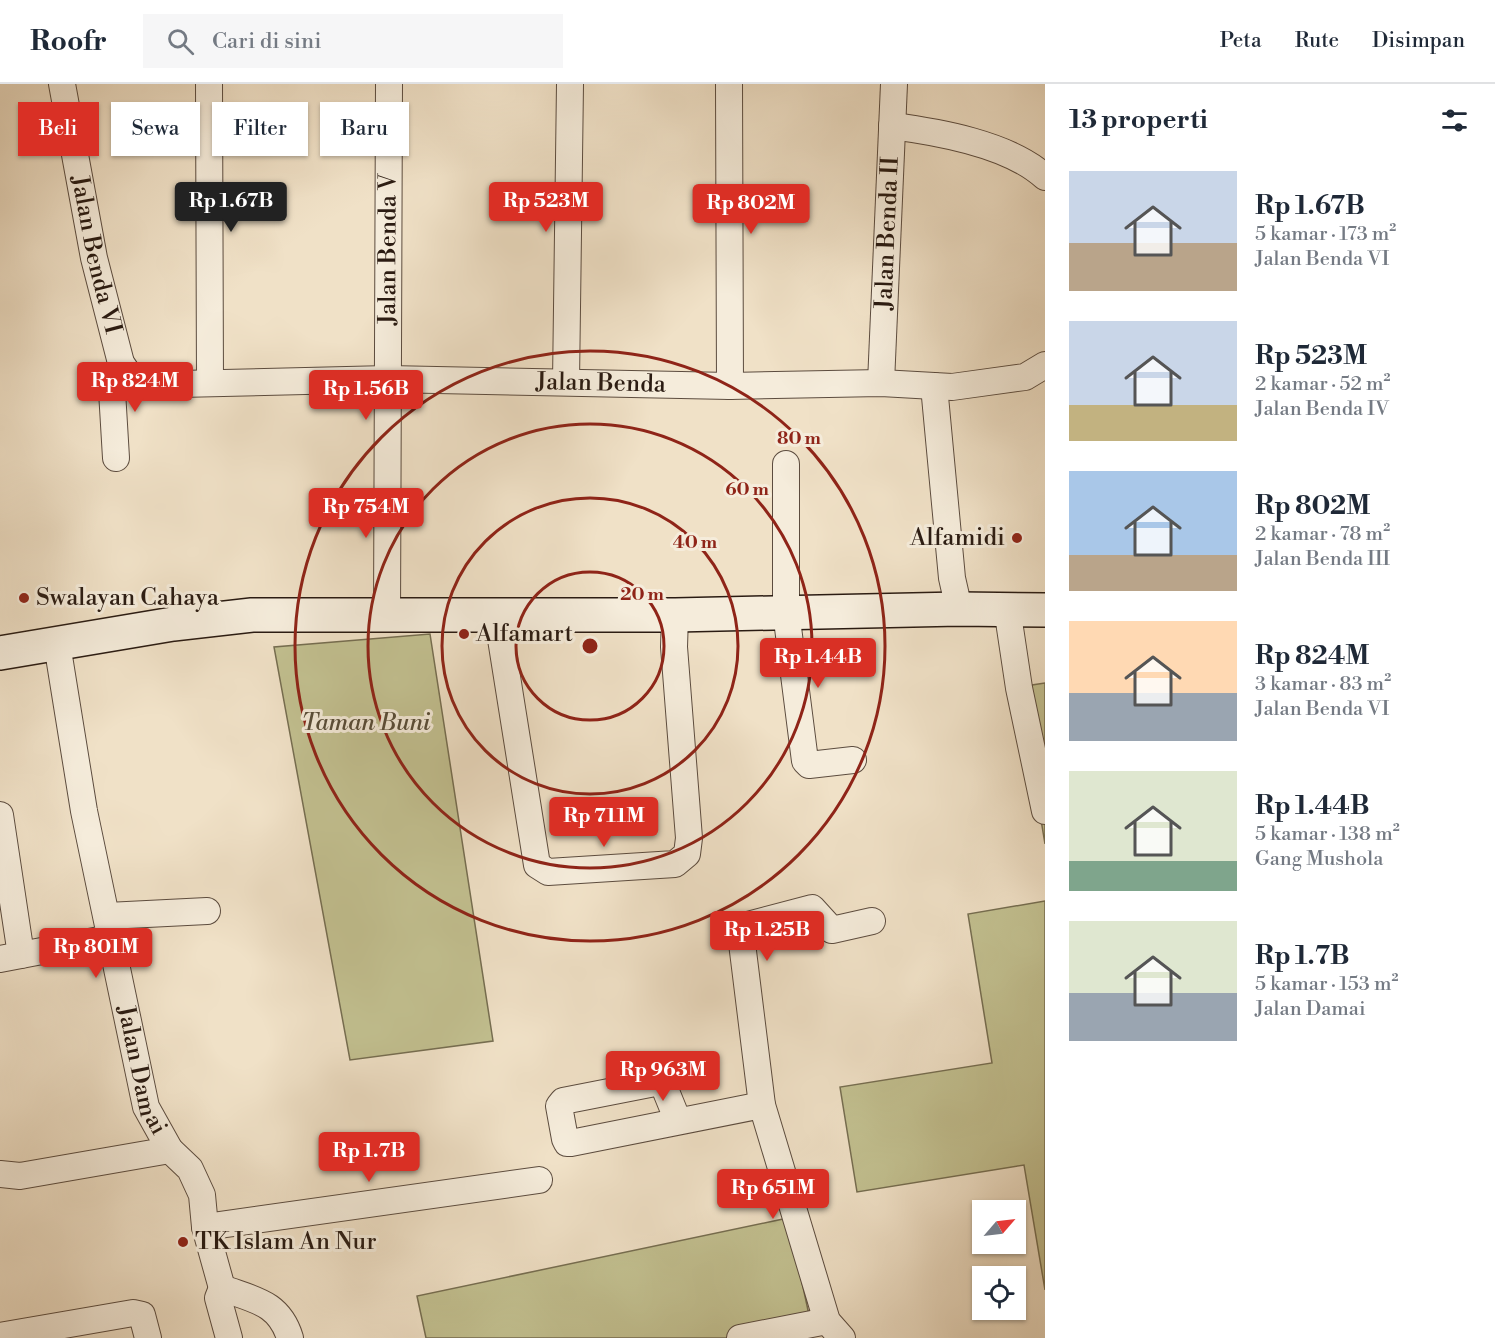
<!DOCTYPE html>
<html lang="id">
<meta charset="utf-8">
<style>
:root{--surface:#fff;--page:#f6f6f7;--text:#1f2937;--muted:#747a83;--line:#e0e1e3;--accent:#d93025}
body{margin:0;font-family:"Libre Bodoni",serif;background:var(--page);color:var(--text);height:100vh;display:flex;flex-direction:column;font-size:22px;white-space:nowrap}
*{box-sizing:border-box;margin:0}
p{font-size:20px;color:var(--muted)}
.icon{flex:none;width:33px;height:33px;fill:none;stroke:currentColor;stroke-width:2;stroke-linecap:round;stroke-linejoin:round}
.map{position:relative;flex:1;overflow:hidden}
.drawer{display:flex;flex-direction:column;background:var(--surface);width:450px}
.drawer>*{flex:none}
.guide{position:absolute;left:18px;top:18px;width:570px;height:54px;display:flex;gap:12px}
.needle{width:39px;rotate:62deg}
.controls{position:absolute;left:972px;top:1116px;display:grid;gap:12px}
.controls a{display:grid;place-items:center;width:54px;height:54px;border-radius:0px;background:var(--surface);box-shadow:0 2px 4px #0004;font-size:30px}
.price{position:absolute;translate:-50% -51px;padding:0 14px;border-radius:6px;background:var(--accent);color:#fff;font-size:20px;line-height:39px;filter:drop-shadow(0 2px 3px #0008)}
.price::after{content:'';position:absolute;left:50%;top:36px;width:18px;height:14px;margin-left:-9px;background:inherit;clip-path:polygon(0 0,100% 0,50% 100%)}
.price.current{background:#222;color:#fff}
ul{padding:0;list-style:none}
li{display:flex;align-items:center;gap:18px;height:150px;padding:0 24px}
li span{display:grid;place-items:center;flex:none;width:168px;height:120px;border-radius:0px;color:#555}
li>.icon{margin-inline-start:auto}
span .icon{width:72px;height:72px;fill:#fffc;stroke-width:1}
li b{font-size:26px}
h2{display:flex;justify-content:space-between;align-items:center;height:72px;padding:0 24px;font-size:26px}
.pill{padding:0 21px;border-radius:0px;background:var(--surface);box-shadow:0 2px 4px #0004;font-size:21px;line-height:54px}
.pill.current{background:var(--accent);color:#fff}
header{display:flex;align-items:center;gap:36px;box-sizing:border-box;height:84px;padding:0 30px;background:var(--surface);border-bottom:2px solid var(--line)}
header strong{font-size:28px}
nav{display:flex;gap:33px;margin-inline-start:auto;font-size:21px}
.search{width:420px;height:54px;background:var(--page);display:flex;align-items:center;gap:15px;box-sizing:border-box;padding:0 21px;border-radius:0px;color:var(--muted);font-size:22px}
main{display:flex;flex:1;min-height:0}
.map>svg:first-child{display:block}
</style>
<header>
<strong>Roofr</strong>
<div class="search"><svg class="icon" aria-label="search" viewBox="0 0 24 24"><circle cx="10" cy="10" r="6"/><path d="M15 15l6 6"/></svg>Cari di sini</div>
<nav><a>Peta</a><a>Rute</a><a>Disimpan</a></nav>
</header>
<main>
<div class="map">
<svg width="1045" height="1254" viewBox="0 0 1045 1254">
<rect width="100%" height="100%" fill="#f0e1c7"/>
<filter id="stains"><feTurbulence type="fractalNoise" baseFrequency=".00333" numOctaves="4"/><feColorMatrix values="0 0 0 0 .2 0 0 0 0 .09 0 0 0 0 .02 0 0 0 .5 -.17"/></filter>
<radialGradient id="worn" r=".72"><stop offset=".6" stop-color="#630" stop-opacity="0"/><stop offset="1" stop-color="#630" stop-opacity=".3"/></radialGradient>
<!-- green -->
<g fill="#c2c090" stroke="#766e51" stroke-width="1.5">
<polygon points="430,550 493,957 350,976 274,563"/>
<polygon points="1045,599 1045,760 1019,603"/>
<polygon points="1045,817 1045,1206 1024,1081 857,1108 840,1003 992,979 968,830"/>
<polygon points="788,1134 811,1240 745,1254 426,1254 417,1212"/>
</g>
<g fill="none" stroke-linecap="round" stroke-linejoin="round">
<!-- minor casing -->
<g stroke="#5c4c3f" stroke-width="28">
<g id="minor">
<path id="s1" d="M62 0 94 174 121 279 136 301 388 295 730 302 881 299 952 303 1025 293 1045 281"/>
<polyline points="209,0 210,299"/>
<polyline points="729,0 730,302"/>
<path d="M892 42C939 48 1009 60 1045 93"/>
<polyline points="566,298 570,0"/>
<path id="s2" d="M881 299 894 0"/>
<polyline points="934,302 952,494 959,525"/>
<polyline points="116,374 112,307 121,279"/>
<polyline points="786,380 786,528 805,677 809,681 853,676"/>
<polyline points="1007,524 1019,604 1045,727"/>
<polyline points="497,530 537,781 548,788 675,780 687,770 689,754 674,563 675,531"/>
<path id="s3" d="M387 531 389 0"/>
<path id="s4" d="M57 560 84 727 146 1023 170 1066 190 1085 202 1111 205 1143 222 1204"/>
<polyline points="0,731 21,871"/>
<polyline points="107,832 207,827"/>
<polyline points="0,875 110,854"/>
<polyline points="678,1037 663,1000 660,998 563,1017 559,1022 565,1055 567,1059 571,1059 762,1021"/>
<polyline points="0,1090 20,1092 170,1066"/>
<polyline points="205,1143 539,1096"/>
<path d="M222 1204C254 1216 279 1218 290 1254"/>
<polyline points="222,1204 218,1214 229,1254"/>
<polyline points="0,1252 133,1229 142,1231 148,1254"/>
<polyline points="740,1254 827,1237"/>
<polyline points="842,1254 827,1237 762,1021 740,843 812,824 832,846 872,837"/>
</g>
</g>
<!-- secondary casing -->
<g stroke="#2a1b12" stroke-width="36">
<polyline id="secondary" points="0,569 173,540 252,531 675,531 959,525 1045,526"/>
</g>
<!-- minor -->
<use href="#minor" stroke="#f5ecdb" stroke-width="26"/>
<!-- secondary -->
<use href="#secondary" stroke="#f5ecdb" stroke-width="33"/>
</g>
<!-- distance rings -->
<g fill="none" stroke="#8f2418" stroke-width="3">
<circle cx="590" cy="562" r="74"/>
<circle cx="590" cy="562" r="148"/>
<circle cx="590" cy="562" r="222"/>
<circle cx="590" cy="562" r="295"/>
</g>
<!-- markers -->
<g fill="#8f2418" stroke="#f5ecdb" stroke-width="2">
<circle cx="1017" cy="454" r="6"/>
<circle cx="24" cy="514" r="6"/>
<circle cx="464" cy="550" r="6"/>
<circle cx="183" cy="1158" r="6"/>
</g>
<g text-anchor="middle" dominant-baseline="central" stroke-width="6" stroke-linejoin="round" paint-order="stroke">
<!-- street labels -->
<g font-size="24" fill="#2a1b12" stroke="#f5ecdb">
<text stroke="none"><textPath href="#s2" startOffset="150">Jalan Benda II</textPath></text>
<text stroke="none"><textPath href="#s3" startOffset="366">Jalan Benda V</textPath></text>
<text stroke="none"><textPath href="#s1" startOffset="174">Jalan Benda VI</textPath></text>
<text stroke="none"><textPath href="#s1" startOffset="777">Jalan Benda</textPath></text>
<text stroke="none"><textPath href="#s4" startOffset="435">Jalan Damai</textPath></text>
</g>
<!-- poi labels -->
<g font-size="24" fill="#2a1b12" stroke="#f5ecdb" text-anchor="start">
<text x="1005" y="454" text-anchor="end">Alfamidi</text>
<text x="36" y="514">Swalayan Cahaya</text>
<text x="476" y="550">Alfamart</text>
<text x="195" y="1158">TK Islam An Nur</text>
</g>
<!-- park labels -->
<g font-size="24" font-style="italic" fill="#584d38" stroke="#f5ecdb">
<text x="366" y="639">Taman Buni</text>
</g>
</g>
<circle cx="590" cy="562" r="9" fill="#8f2418" stroke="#f5ecdb" stroke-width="3"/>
<g font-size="18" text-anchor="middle" font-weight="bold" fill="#8f2418" stroke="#f5ecdb" stroke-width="6" stroke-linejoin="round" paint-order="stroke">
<text x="799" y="360">80 m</text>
<text x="747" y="411">60 m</text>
<text x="695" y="464">40 m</text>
<text x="642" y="516">20 m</text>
</g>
<rect width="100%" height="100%" filter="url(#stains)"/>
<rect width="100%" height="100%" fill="url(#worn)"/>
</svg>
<div class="controls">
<a><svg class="needle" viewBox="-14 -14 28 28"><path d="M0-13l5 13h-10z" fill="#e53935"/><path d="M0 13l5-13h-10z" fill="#747a83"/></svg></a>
<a><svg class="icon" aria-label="locate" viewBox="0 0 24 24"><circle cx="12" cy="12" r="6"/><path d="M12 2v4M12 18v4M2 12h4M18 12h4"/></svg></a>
</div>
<b class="price current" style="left:231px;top:149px">Rp 1.67B</b>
<b class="price" style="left:546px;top:149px">Rp 523M</b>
<b class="price" style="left:751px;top:151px">Rp 802M</b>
<b class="price" style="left:135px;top:329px">Rp 824M</b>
<b class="price" style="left:366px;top:337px">Rp 1.56B</b>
<b class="price" style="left:366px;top:455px">Rp 754M</b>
<b class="price" style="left:818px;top:605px">Rp 1.44B</b>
<b class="price" style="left:604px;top:764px">Rp 711M</b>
<b class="price" style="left:767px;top:878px">Rp 1.25B</b>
<b class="price" style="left:96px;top:895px">Rp 801M</b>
<b class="price" style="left:663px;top:1018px">Rp 963M</b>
<b class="price" style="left:369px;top:1099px">Rp 1.7B</b>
<b class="price" style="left:773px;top:1136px">Rp 651M</b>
<div class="guide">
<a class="pill current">Beli</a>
<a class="pill">Sewa</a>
<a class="pill">Filter</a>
<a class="pill">Baru</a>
</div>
</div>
<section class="drawer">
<h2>13 properti<svg class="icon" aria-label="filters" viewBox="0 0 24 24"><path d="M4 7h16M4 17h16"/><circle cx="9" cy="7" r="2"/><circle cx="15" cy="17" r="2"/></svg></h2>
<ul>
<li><span style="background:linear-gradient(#c9d6e8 60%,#b9a48a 0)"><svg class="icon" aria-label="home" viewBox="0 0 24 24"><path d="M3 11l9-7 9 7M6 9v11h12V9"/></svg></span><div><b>Rp 1.67B</b><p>5 kamar · 173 m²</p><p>Jalan Benda VI</p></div></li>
<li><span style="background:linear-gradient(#c9d6e8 70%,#c2b280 0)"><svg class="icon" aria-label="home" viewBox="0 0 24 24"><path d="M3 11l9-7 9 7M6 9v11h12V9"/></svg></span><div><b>Rp 523M</b><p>2 kamar · 52 m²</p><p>Jalan Benda IV</p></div></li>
<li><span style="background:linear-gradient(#a9c7e8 70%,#b9a48a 0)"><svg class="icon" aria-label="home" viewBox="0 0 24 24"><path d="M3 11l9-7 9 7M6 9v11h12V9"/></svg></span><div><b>Rp 802M</b><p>2 kamar · 78 m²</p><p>Jalan Benda III</p></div></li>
<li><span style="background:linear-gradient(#ffd9b3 60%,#9aa5b1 0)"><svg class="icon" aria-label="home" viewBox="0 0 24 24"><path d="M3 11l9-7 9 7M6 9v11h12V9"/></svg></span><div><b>Rp 824M</b><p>3 kamar · 83 m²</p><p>Jalan Benda VI</p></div></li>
<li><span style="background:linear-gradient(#dfe7d0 75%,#7fa58c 0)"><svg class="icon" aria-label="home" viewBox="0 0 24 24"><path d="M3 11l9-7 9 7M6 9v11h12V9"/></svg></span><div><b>Rp 1.44B</b><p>5 kamar · 138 m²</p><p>Gang Mushola</p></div></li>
<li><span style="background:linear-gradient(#dfe7d0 60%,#9aa5b1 0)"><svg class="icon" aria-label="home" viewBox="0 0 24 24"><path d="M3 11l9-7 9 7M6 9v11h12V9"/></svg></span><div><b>Rp 1.7B</b><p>5 kamar · 153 m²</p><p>Jalan Damai</p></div></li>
</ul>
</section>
</main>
